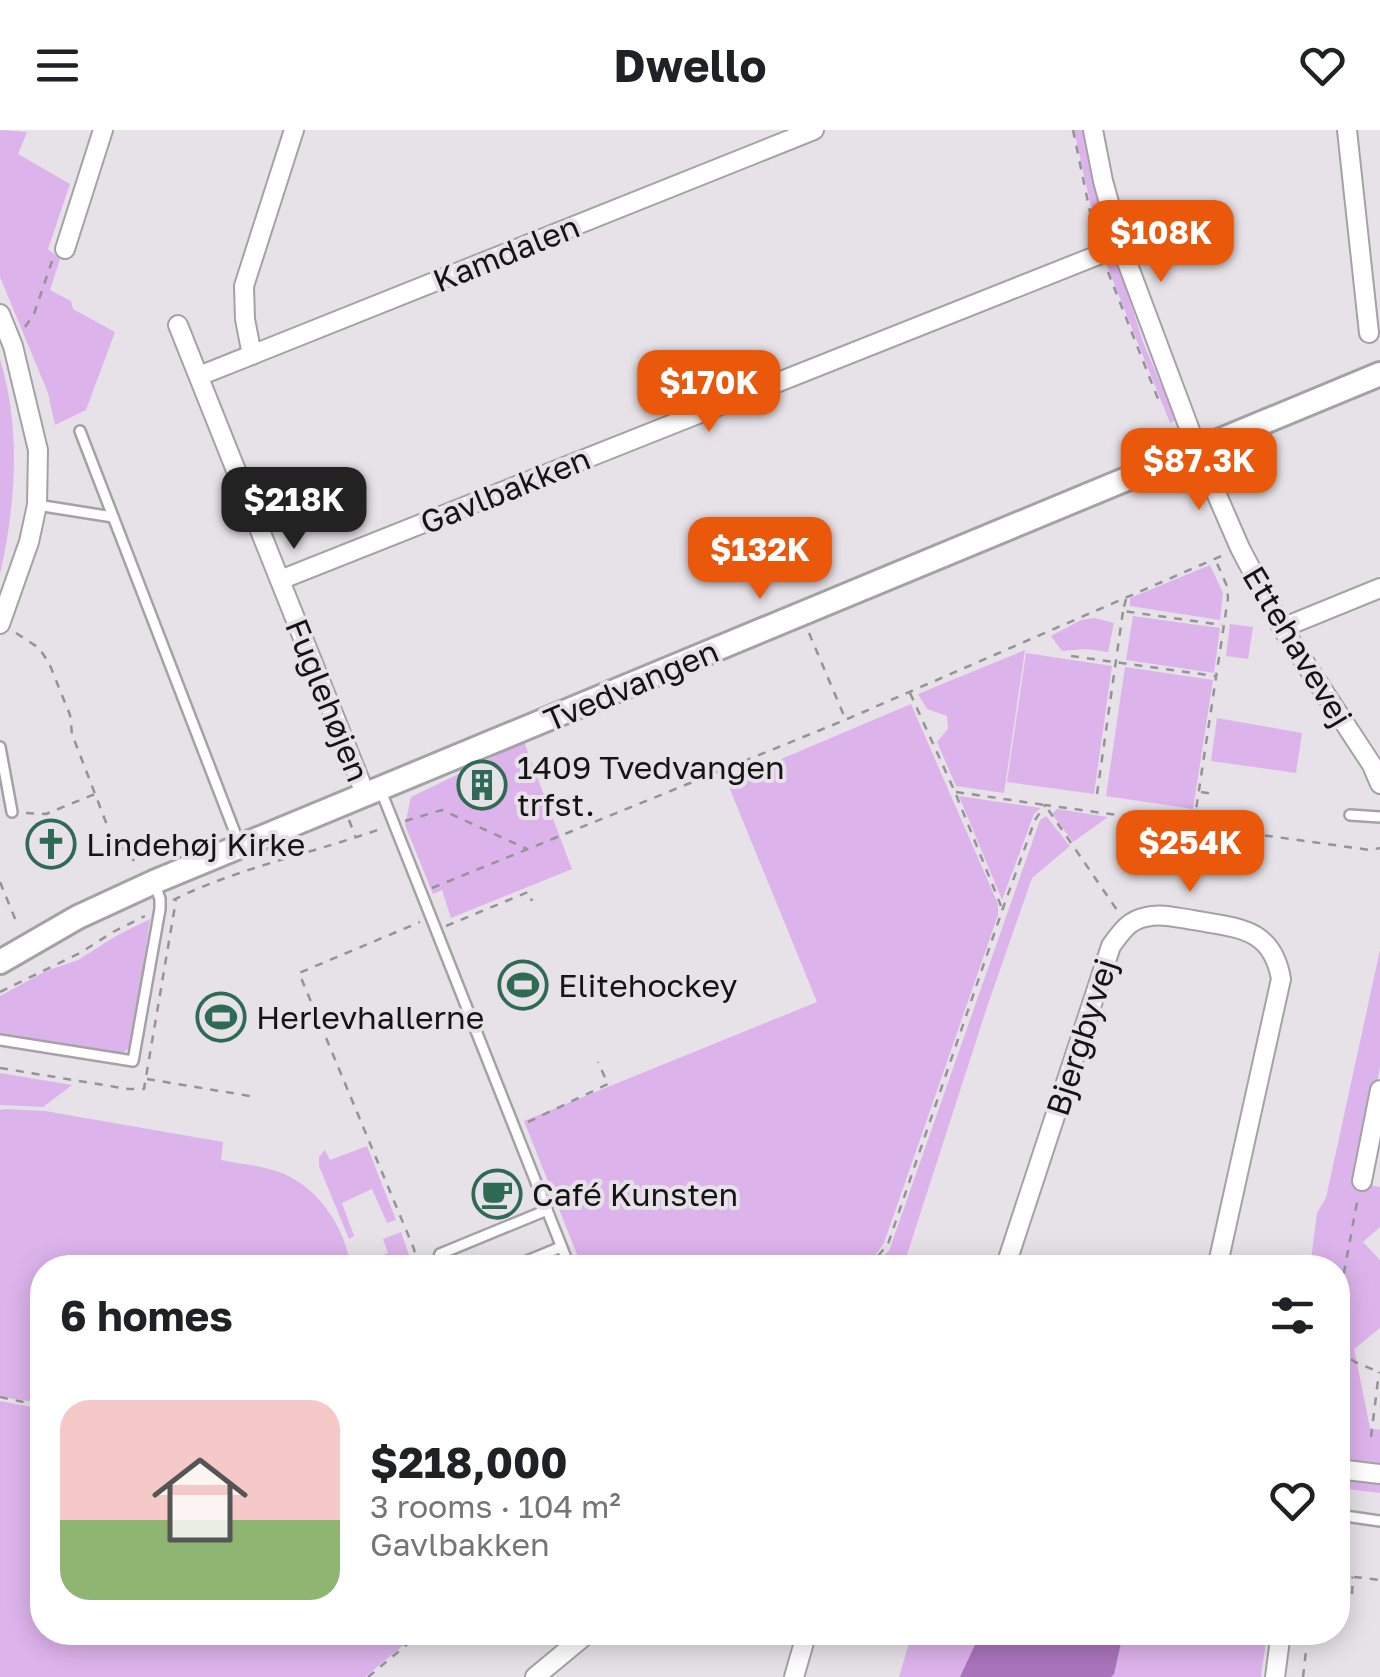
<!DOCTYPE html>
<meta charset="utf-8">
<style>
:root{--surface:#fff;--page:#f2f2f2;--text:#202124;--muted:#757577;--line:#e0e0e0;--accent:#ea580c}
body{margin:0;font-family:"Golos Text",sans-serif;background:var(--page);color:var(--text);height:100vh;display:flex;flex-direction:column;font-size:38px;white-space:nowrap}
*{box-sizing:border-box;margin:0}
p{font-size:32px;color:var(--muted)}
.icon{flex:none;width:55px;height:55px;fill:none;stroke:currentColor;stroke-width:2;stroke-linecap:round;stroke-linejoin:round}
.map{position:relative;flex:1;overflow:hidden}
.side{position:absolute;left:30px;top:1125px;width:1320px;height:390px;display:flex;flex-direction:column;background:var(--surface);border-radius:40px;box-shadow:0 5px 25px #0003}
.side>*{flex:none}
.price{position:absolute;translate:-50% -85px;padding:0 22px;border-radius:20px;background:var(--accent);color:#fff;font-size:32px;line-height:65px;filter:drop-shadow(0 2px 5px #0008)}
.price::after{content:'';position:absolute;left:50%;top:60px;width:30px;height:22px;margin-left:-15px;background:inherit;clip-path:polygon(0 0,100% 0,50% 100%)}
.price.current{background:#222;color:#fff}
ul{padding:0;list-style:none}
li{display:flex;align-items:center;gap:30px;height:250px;padding:0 30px}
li+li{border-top:2px solid var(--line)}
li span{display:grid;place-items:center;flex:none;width:280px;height:200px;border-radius:30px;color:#555}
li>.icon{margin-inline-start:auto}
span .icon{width:120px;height:120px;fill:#fffc;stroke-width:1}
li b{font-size:42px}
h2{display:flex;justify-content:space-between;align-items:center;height:120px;padding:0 30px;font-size:42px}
header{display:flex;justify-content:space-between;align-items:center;height:130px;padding:0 30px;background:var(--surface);font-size:45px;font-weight:700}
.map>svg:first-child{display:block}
</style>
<header><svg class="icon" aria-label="menu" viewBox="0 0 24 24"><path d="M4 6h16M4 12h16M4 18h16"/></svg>Dwello<svg class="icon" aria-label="heart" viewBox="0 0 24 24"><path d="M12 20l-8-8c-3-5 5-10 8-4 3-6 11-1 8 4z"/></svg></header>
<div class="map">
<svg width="1380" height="1547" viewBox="0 0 1380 1547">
<rect width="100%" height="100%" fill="#e6e2e7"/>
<!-- green -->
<g fill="#ddb3ec">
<polygon points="0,0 27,2 18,24 70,54 48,119 60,129 50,160 71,171 73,179 115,202 86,280 55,295 48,263 0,147"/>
<polygon points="1074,0 1087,0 1108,101 1105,110 1099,113"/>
<polygon points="1108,129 1118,134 1143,212 1176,290 1170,293 1105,131"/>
<path d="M0 229C21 299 16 373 0 444Z"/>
<polygon points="1210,435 1223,463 1220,490 1130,476 1130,468"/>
<polygon points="1133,486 1220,498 1214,543 1126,530"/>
<polygon points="1094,488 1114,493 1108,522 1087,519 1062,521 1051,506 1081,490"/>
<polygon points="1230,494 1253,497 1248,529 1226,526"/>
<polygon points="1025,520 1004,663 956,656 937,612 948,599 947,586 927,579 918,564"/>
<polygon points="1026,523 1112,536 1094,664 1007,652"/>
<polygon points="1125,537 1213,550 1193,679 1106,666"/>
<polygon points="911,574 998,774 998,785 884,1113 871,1131 862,1137 582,1137 524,991 817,872 727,652"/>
<polygon points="1217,588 1302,603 1296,643 1211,631"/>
<polygon points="524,612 572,739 451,788 442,760 433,764 405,695 411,667"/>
<polygon points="959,666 1041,678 1034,684 1002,770"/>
<polygon points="1057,679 1108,687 1073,712 1052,684"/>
<polygon points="1046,686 1070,716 1032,748 988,874 903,1137 870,1137 889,1121 1040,690"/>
<polygon points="150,789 131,917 122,923 0,903 0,866 46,841 78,830 116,806"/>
<polygon points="1380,820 1380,937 1357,1053 1380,1057 1380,1097 1363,1112 1380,1130 1380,1198 1354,1219 1370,1298 1380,1300 1380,1363 1338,1358 1338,1138 1310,1138 1317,1083 1326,1068"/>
<polygon points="0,943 72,955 43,977 0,975"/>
<path d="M6 979 45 981 223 1012 221 1030C239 1034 258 1035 276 1041 317 1054 345 1097 351 1137L42 1138V1273L0 1267V980Z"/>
<polygon points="367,1016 396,1090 387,1093 372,1059 342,1073 354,1106 349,1109 319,1036 319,1027 325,1020 330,1030"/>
<polygon points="401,1102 413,1137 355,1137 388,1123 383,1109"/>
<polygon points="0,1271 42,1279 42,1502 418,1503 365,1547 0,1547"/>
<polygon points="912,1503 1267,1503 1261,1547 899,1547"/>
</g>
<!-- water -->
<polygon fill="#aa74bc" points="981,1502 1119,1503 1121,1513 1114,1544 1111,1547 960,1547"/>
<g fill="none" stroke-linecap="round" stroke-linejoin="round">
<!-- lane casing -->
<g stroke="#a5a2a6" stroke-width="14">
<g id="lane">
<polyline points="80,301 239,713"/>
<polyline points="37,375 113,387"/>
<polyline points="0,617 12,682"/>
<polyline points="381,661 570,1138"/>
<polyline points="1350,685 1380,687"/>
<polyline points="0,910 133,931 160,779 160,769 155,754"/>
<polyline points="435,1138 440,1124 547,1080"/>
<polyline points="510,1138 561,1117"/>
<polyline points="1338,1385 1380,1391"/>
</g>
</g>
<!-- street casing -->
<g stroke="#a5a2a6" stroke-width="22">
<g id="street">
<polyline points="1093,0 1103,51 1121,116 1197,319 1240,418 1282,498 1372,635 1380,654"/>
<polyline points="1347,0 1369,203"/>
<polyline points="65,119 103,0"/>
<polyline points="0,184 13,216 38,320 37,375 29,412 0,494"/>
<polyline points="178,195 366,666"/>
<polyline points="252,225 245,189 244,156 294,0"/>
<polyline points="199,246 814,0"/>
<polyline points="280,450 1121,116"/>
<polyline points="1282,498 1380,458"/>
<polyline points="1362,1051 1380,960"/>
<path d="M1005 1138 1111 816C1121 802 1129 790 1146 787 1162 783 1178 788 1193 790 1237 798 1272 797 1281 849L1217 1138"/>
<polyline points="1338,1339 1380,1344"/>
<polyline points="535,1547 582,1508"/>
<polyline points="794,1547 807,1502"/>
<polyline points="1275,1547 1281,1502"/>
</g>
</g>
<!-- secondary casing -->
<g stroke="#a5a2a6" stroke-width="28">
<polyline id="secondary" points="0,832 78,787 154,752 1380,244"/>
</g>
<!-- path -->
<g stroke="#969396" stroke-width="2.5" stroke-dasharray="8 8" stroke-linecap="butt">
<polyline points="1073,0 1095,106"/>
<polyline points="1108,142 1160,274"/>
<polyline points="25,197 34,184 52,131"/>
<polyline points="1126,469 1123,481 1222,495"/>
<polyline points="16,503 39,518 49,533 70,585 72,604 112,708 139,736"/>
<polyline points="809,503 845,588"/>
<polyline points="1071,526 1215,546"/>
<polyline points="910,563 955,662 1001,776"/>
<polyline points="956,662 1045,675 1117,780"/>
<polyline points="1201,662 1213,664"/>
<polyline points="1097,664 1123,481"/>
<polyline points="26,683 46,684 95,664"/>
<polyline points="349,690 355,706"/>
<polyline points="405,691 442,680 527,719"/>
<polyline points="1194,693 1228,468 1227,456 1216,431"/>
<polyline points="0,752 18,796"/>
<polyline points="432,758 845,590 1226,424"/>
<path d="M173 770C240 737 314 723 383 698"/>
<polyline points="446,796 528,762 532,771"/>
<polyline points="0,862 80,823 113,802 145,786"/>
<polyline points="0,938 128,959 144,959 176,770"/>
<polyline points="147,949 256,967"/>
<polyline points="528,992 608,954 598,932"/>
<polyline points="418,1138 414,1119 299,843 420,792"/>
<polyline points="868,1138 888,1114 1003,778 1035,690 1045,675 1370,720 1380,718"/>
<polyline points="1338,1175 1358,1067"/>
<polyline points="1338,1220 1355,1232 1379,1242"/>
<polyline points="0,1267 42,1276"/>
<polyline points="1371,1307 1379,1242"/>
<polyline points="1338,1445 1380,1450"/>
<polyline points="1338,1456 1344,1454 1353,1447"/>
<polyline points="1352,1464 1353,1448"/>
<polyline points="1303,1512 1304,1502"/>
<polyline points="368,1547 422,1502"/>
<polyline points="1303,1547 1307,1512"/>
</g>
<!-- lane -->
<use href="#lane" stroke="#fff" stroke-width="9"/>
<!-- street -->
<use href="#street" stroke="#fff" stroke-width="18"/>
<!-- secondary -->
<use href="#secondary" stroke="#fff" stroke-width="22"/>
</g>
<!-- icons -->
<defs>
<g id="building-ring" transform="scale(2.5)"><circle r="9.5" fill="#e6e2e7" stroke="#2e6a54" stroke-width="1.5"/><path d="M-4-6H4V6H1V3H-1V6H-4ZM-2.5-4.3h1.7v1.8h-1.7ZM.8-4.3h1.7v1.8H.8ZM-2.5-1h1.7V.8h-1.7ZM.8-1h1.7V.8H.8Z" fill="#2e6a54"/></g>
<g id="church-ring" transform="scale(2.5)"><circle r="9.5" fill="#e6e2e7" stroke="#2e6a54" stroke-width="1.5"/><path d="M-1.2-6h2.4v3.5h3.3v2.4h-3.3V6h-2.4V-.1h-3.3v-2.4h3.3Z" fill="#2e6a54"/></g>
<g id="stadium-ring" transform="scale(2.5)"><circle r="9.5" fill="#e6e2e7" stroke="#2e6a54" stroke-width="1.5"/><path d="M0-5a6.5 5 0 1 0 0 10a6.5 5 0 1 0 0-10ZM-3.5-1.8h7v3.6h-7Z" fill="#2e6a54"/></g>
<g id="cafe-ring" transform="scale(2.5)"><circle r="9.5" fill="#e6e2e7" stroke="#2e6a54" stroke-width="1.5"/><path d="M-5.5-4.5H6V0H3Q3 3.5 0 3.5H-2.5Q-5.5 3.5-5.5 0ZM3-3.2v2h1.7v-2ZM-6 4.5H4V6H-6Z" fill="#2e6a54"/></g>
</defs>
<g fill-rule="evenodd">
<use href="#building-ring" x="482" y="655"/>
<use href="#church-ring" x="51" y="714"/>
<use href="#stadium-ring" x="523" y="855"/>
<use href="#stadium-ring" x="221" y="887"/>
<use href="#cafe-ring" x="497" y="1064"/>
</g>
<g text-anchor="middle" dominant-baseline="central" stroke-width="8" stroke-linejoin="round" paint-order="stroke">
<!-- street labels -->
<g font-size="32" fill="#151415" stroke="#e6e2e7">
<text transform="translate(506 123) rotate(-22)">Kamdalen</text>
<text transform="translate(505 360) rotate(-22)">Gavlbakken</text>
<text transform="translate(1298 516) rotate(59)">Ettehavevej</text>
<text transform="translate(631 555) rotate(-23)">Tvedvangen</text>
<text transform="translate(328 570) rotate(68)">Fuglehøjen</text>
<text transform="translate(1081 907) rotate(-72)">Bjergbyvej</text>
</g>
<!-- poi labels -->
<g font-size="32" fill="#151415" stroke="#e6e2e7" text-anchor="start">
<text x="517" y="637">1409 Tvedvangen<tspan x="517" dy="37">trfst.</tspan></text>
<text x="86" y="714">Lindehøj Kirke</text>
<text x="558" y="855">Elitehockey</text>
<text x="256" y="887">Herlevhallerne</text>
<text x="532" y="1064">Café Kunsten</text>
</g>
</g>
</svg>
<b class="price" style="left:1161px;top:155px">$108K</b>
<b class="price" style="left:709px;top:305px">$170K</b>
<b class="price" style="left:1199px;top:383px">$87.3K</b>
<b class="price current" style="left:294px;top:422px">$218K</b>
<b class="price" style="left:760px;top:472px">$132K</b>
<b class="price" style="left:1190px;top:765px">$254K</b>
<section class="side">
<h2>6 homes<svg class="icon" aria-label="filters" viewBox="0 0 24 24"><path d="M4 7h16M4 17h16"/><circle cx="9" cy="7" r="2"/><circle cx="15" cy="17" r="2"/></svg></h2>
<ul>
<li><span style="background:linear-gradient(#f6c9c9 60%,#8fb573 0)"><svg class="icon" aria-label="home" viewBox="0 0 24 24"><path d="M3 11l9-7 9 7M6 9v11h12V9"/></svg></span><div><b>$218,000</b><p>3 rooms · 104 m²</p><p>Gavlbakken</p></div><svg class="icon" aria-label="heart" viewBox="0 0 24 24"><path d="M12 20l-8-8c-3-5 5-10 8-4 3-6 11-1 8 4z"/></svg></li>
</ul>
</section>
</div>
